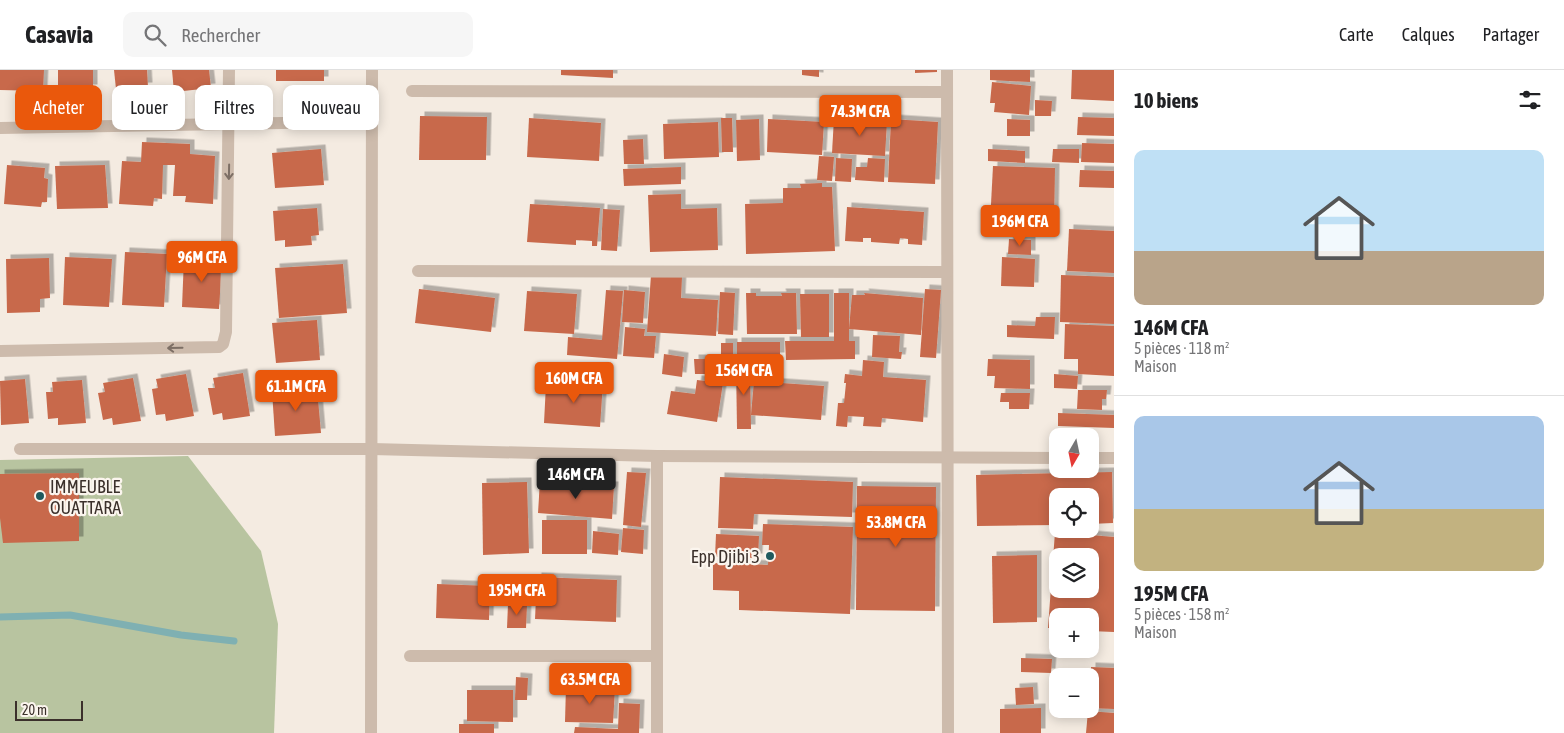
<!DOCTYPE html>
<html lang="fr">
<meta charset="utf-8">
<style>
:root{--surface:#fff;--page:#f6f6f6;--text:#202124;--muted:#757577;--line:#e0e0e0;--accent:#ea580c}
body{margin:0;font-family:"Asap Condensed",sans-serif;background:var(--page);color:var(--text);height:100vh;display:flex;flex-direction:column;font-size:19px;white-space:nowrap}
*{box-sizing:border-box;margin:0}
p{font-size:16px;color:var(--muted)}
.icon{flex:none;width:28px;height:28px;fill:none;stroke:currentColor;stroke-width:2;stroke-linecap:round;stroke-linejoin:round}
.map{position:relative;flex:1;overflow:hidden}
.details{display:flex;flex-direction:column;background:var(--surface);width:450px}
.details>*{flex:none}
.hud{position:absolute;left:15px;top:15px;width:475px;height:45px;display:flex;gap:10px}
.needle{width:32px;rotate:189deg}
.controls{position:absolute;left:1049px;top:358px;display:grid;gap:10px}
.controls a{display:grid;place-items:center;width:50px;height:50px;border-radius:10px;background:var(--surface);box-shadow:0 2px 12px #0003;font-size:25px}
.scale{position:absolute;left:15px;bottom:12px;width:68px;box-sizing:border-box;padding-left:5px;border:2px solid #3b302b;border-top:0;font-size:14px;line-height:18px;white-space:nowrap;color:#3b302b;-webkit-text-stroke:4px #fbf5ee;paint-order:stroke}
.price{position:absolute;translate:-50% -42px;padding:0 11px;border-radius:5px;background:var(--accent);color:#fff;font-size:16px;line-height:32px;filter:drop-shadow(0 1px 2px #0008)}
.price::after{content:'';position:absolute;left:50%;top:30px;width:15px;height:11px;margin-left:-8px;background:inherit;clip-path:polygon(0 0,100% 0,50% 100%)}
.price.selected{background:#222;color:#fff}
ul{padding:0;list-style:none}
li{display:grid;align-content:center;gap:10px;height:265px;padding:0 20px}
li+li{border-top:1px solid var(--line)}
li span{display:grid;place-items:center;height:155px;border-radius:10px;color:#555}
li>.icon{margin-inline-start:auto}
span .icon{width:90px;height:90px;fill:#fffc;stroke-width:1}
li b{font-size:21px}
h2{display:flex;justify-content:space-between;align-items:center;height:60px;padding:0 20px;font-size:21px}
.pill{padding:0 18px;border-radius:10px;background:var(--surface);box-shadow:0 2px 12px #0003;font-size:18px;line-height:45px}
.pill.selected{background:var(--accent);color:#fff}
header{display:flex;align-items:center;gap:30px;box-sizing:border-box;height:70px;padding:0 25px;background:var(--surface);border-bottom:1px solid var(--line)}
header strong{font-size:24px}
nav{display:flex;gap:28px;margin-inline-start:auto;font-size:18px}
.search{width:350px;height:45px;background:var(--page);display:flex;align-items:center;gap:12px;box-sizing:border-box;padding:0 18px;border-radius:10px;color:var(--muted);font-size:19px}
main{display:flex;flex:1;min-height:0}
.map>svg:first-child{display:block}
</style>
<header>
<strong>Casavia</strong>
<div class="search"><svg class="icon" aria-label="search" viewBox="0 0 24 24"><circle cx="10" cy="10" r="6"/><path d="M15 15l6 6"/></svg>Rechercher</div>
<nav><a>Carte</a><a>Calques</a><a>Partager</a></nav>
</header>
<main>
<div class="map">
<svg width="1114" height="663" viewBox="0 0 1114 663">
<defs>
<filter id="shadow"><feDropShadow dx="4.5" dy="-4.5" stdDeviation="0" flood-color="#0004"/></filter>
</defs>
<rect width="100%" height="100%" fill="#f4ebe1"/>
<!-- green -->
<polygon fill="#b8c4a0" points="188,386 261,481 278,554 274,663 0,663 0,390"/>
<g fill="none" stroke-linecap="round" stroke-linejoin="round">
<!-- stream -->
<polyline stroke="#7fb0b2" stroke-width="7" points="0,547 70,545 181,565 234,571"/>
</g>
<!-- building -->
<g fill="#c8694b" fill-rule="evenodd" filter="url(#shadow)">
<polygon points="0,0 44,0 43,21 0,20"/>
<rect x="58" y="0" width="35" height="19"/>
<polygon points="114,0 147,0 148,17 116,19"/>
<polygon points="172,0 209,0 211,18 174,22"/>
<rect x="276" y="0" width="48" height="11"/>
<polygon points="561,0 613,0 613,8 561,5"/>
<polygon points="802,0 819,0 819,7 802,5"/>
<polygon points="915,0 937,0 937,2 915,3"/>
<polygon points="990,0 1030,0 1030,12 990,10"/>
<polygon points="1072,0 1114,0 1114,31 1071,29"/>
<polygon points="992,12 1031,16 1029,45 994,42 995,33 990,33"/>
<polygon points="1035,30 1052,31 1051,46 1035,46"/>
<polygon points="420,46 487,47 486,90 419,90"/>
<polygon points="1078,47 1114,48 1114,66 1077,65"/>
<polygon points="529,48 601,53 599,91 527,87"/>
<polygon points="721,48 732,48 733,82 722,82"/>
<polygon points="834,48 887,51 885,86 832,83"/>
<polygon points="759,49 760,90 737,91 736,50"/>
<polygon points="768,49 824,52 822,85 767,82"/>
<polygon points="891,49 938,52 935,114 888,112"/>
<polygon points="1007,49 1030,50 1030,66 1007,66"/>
<polygon points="718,52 719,87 664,89 663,54"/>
<polygon points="643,69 644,94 624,94 623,70"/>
<polygon points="142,72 190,74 190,84 215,86 213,134 185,132 186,126 173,126 175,95 163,95 162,129 154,128 153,136 119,134 122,91 141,92"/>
<polygon points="1082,73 1114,74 1114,93 1081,92"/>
<polygon points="321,79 324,115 275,118 272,83"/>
<polygon points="988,79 1025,81 1025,93 988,91"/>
<polygon points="1053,79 1079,79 1079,93 1052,92"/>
<polygon points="819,86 834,87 832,111 817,110"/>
<polygon points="836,88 852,89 851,112 835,111"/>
<polygon points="868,88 885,89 884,112 855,110 856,97 867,97"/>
<polygon points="7,95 45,98 44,108 48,109 47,132 42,132 41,137 4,134"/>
<polygon points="105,95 108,138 57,139 55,96"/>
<polygon points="993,96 1055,98 1054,155 990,153"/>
<polygon points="681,97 681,114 624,116 623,99"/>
<polygon points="1080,100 1114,101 1114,118 1079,117"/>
<polygon points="822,113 822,117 832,117 835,181 746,184 745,134 783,133 783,118 801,118 800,114"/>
<polygon points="681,124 681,139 717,138 718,180 650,182 648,125"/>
<polygon points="530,134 600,138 597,176 592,176 592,171 576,170 576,175 527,172"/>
<polygon points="847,137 924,142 922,175 908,174 908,169 900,168 899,174 871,172 871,168 863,168 863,172 845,171"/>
<polygon points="317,138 319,165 311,166 312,175 285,177 285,170 275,171 273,141"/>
<polygon points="603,139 620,140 617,181 601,180"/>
<polygon points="1069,159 1114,161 1114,203 1067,201"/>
<polygon points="1009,169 1031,170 1031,185 1008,184"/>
<polygon points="125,182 167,184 164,237 122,235"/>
<polygon points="65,187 112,189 109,237 63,235"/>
<polygon points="1002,187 1035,189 1034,217 1001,216"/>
<polygon points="49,188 50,228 40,229 40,242 7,243 6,189"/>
<polygon points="184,188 222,190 219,239 182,237"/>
<polygon points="343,194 347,243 279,248 275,198"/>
<polygon points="651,205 682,207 681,228 718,230 716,266 647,262"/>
<polygon points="1061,205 1114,207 1114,254 1060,252"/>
<polygon points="419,219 495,228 491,262 415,253"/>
<polygon points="925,219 941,220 936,288 920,287"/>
<polygon points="606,220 623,221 617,289 567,285 568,267 602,270"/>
<polygon points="624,220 645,222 643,253 622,252"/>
<polygon points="527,221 577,224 574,264 524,261"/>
<polygon points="720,222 735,223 733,265 718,264"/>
<polygon points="746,223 756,223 756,226 782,226 781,223 796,223 797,264 747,264"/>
<polygon points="834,223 849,223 849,271 855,271 855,289 786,290 785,271 834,271"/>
<polygon points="864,223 923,228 921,265 849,259 852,225 865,225"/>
<polygon points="800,224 829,224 829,267 801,267"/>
<polygon points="1036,247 1055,247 1054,269 1007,267 1007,255 1035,256"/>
<polygon points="317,250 320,290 276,293 272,253"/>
<polygon points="1065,254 1114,256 1114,306 1078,304 1078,289 1064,289"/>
<polygon points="625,257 645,259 644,266 656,266 654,288 623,286"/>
<polygon points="873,265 900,266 899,282 902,282 901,289 872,287"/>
<polygon points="737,272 780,272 780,287 737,288"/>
<polygon points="721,273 733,273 733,304 695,304 694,289 721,289"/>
<polygon points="664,284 684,287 682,307 662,304"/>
<polygon points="988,289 1030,290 1030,319 994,318 995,306 987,306"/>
<polygon points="863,290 884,292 883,307 926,310 923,352 882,348 881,357 863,356 864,347 848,346 847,357 836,356 838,333 844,333 846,313 844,313 845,304 862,306"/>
<polygon points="736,294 750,294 751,359 737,359"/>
<polygon points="243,303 250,346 223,350 222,343 213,345 208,318 215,318 213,308"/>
<polygon points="186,304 194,346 166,351 165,344 156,345 152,319 158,318 156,309"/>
<polygon points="1054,304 1078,306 1077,319 1054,318"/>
<polygon points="133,308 141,351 113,355 112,348 103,350 98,323 105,322 103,313"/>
<polygon points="25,309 29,353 1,355 0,311"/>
<polygon points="82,310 86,353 58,355 58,348 48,349 46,322 53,322 52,312"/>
<polygon points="565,310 603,312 600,357 544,353 546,314 564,315"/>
<polygon points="697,310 723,313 717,352 667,344 671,321 695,324"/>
<polygon points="754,311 824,316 821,350 751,345"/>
<polygon points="317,318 321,363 275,366 272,321"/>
<polygon points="1078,320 1107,320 1106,329 1102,329 1102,340 1077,339"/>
<polygon points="1001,323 1030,323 1029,339 1009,339 1009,332 1000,332"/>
<polygon points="1058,343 1114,345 1114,358 1058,356"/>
<polygon points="627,402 646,403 641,457 623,455"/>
<polygon points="1112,402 1113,453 1090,454 1090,426 1058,426 1058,455 977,456 976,405"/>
<polygon points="79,403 79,471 3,473 0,448 0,404"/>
<polygon points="720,407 853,412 852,447 754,444 753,459 718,458"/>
<polygon points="540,410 614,416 612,449 538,443"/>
<polygon points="527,412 529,483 483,485 482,413"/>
<polygon points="857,416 936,417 935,541 856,540"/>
<rect x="542" y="450" width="45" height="34"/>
<polygon points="763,454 853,457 850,544 739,540 739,521 713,520 713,493 768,495 769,475 762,475"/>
<polygon points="623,458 644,460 643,484 621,482"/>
<polygon points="593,461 619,464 618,485 592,483"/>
<path d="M1055 462 1114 467V562L1090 561V546H1058V558H1048ZM1058 486H1090V519H1058Z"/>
<polygon points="716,464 759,466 758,488 715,487"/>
<polygon points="1037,485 1037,552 993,553 992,486"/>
<polygon points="537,507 617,510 616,552 535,549"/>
<polygon points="437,514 490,516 489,550 436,548"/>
<polygon points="508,534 527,535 526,558 507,558"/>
<polygon points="1021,588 1052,589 1051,603 1021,602"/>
<polygon points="1091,597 1114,598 1114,639 1090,638"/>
<polygon points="516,607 528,608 527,630 515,630"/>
<polygon points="566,616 615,618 613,653 565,652"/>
<polygon points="1033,617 1034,634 1016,635 1015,618"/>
<polygon points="467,620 513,620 513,652 467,651"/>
<polygon points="619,633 640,634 639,663 574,663 575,657 618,659"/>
<polygon points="1041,638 1041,663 1000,663 1000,639"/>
<polygon points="1088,641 1114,643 1114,663 1086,663"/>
<rect x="459" y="654" width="35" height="9"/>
</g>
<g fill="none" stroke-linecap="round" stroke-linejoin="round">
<!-- street -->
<g stroke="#cdbbac" stroke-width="12">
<polyline points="947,0 948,663"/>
<polyline points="412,21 947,22"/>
<polyline points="0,58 338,52 372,48"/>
<polyline points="418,201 947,202"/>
<polyline points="0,281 219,277 223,274 226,262 229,0"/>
<polyline points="20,379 372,379 657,386 1058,388"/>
<polyline points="1090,388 1114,388"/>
<polyline points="410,586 656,586"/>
<polyline points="371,663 372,0"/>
<polyline points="657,663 657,386"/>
</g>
</g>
<!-- one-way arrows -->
<defs><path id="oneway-shaft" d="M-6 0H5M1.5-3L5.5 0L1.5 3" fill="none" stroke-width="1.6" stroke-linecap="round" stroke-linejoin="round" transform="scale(1.25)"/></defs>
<g stroke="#7d6f65">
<use href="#oneway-shaft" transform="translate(229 102) rotate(91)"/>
<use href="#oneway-shaft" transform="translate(175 278) rotate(179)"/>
</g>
<!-- markers -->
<g fill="#1f5a5e" stroke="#fbf5ee" stroke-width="2">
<circle cx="40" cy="426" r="5"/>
<circle cx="770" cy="486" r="5"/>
</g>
<g text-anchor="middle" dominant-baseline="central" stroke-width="4.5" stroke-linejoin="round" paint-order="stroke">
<!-- poi labels -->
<g font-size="18" fill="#3b302b" stroke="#fbf5ee" text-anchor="start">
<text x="50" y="416">IMMEUBLE<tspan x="50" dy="21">OUATTARA</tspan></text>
<text x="760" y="486" text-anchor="end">Epp Djibi 3</text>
</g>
</g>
</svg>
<div class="controls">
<a><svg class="needle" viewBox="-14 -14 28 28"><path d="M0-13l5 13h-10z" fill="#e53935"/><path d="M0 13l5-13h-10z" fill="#757577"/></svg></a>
<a><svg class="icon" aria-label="locate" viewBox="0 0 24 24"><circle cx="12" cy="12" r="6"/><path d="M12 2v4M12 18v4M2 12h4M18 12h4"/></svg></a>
<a><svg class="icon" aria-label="layers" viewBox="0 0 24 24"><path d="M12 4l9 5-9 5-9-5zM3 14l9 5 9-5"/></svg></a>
<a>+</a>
<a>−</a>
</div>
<div class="scale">20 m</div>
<b class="price" style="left:860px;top:67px">74.3M CFA</b>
<b class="price" style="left:1020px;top:177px">196M CFA</b>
<b class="price" style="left:202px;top:213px">96M CFA</b>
<b class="price" style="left:744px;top:326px">156M CFA</b>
<b class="price" style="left:574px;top:334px">160M CFA</b>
<b class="price" style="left:296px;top:342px">61.1M CFA</b>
<b class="price selected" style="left:576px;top:430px">146M CFA</b>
<b class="price" style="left:896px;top:478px">53.8M CFA</b>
<b class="price" style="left:517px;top:546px">195M CFA</b>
<b class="price" style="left:590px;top:635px">63.5M CFA</b>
<div class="hud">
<a class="pill selected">Acheter</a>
<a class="pill">Louer</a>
<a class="pill">Filtres</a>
<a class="pill">Nouveau</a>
</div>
</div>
<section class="details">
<h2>10 biens<svg class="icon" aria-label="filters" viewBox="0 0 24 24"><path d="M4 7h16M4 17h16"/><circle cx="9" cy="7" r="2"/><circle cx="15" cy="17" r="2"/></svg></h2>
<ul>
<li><span style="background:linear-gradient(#bfe0f5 65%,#b9a48a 0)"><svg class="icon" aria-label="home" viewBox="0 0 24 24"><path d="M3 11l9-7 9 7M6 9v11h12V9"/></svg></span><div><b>146M CFA</b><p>5 pièces · 118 m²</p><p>Maison</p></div></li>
<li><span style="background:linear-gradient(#a9c7e8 60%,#c2b280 0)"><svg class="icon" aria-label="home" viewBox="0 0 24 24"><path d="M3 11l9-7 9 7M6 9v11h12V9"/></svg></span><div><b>195M CFA</b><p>5 pièces · 158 m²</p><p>Maison</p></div></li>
</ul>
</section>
</main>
